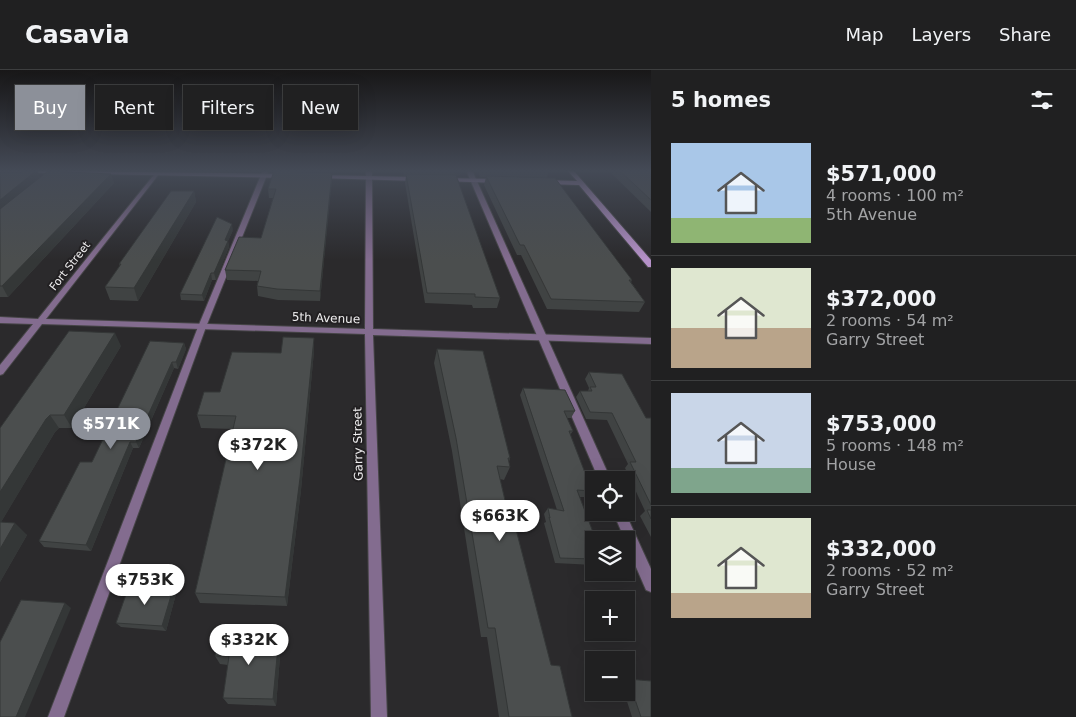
<!DOCTYPE html>
<meta charset="utf-8">
<style>
:root{--surface:#202021;--page:#28282a;--text:#f1f3f6;--muted:#a2a3a5;--line:#3d3e3f;--accent:#8c9099}
body{margin:0;font-family:"DejaVu Sans",sans-serif;background:var(--page);color:var(--text);height:100vh;display:flex;flex-direction:column;font-size:19px;white-space:nowrap}
*{box-sizing:border-box;margin:0}
p{font-size:16px;color:var(--muted)}
.icon{flex:none;width:28px;height:28px;fill:none;stroke:currentColor;stroke-width:2;stroke-linecap:round;stroke-linejoin:round}
.map{position:relative;flex:1;overflow:hidden}
.panel{display:flex;flex-direction:column;background:var(--surface);width:425px}
.panel>*{flex:none}
.guide{position:absolute;left:15px;top:15px;width:475px;height:45px;display:flex;gap:10px}
.controls{position:absolute;left:585px;top:401px;display:grid;gap:10px}
.controls a{display:grid;place-items:center;width:50px;height:50px;border-radius:0px;background:var(--surface);box-shadow:0 5px 20px #0002,0 0 0 1px var(--line);font-size:25px}
.price{position:absolute;translate:-50% -42px;padding:0 11px;border-radius:18px;background:#fff;color:#222;font-size:16px;line-height:32px;filter:drop-shadow(0 1px 2px #0008)}
.price::after{content:'';position:absolute;left:50%;top:30px;width:15px;height:11px;margin-left:-8px;background:inherit;clip-path:polygon(0 0,100% 0,50% 100%)}
.price.current{background:var(--accent);color:#fff}
ul{padding:0;list-style:none}
li{display:flex;align-items:center;gap:15px;height:125px;padding:0 20px}
li+li{border-top:1px solid var(--line)}
li span{display:grid;place-items:center;flex:none;width:140px;height:100px;border-radius:0px;color:#555}
li>.icon{margin-inline-start:auto}
span .icon{width:60px;height:60px;fill:#fffc;stroke-width:1}
li b{font-size:21px}
h2{display:flex;justify-content:space-between;align-items:center;height:60px;padding:0 20px;font-size:21px}
.tag{padding:0 18px;border-radius:0px;background:var(--surface);box-shadow:0 5px 20px #0002,0 0 0 1px var(--line);font-size:18px;line-height:45px}
.tag.current{background:var(--accent);color:#fff}
header{display:flex;align-items:center;gap:30px;box-sizing:border-box;height:70px;padding:0 25px;background:var(--surface);border-bottom:1px solid var(--line)}
header strong{font-size:24px}
nav{display:flex;gap:28px;margin-inline-start:auto;font-size:18px}
main{display:flex;flex:1;min-height:0}
.map>svg:first-child{display:block}
</style>
<header>
<strong>Casavia</strong>
<nav><a>Map</a><a>Layers</a><a>Share</a></nav>
</header>
<main>
<div class="map">
<svg width="651" height="647" viewBox="0 0 651 647">
<rect width="100%" height="100%" fill="#2b2a2c"/>
<g fill="none" stroke-linecap="round" stroke-linejoin="round">
<!-- lane casing -->
<g stroke="#464547" stroke-width="2">
<g id="lane">
<polygon points="263,100 269,100 206,257 64,647 48,647 198,257"/>
<polygon points="466,100 472,100 611,410 599,410"/>
<polygon points="613,442 625,442 651,499 651,522 646,520 626,474 626,470 625,470"/>
</g>
</g>
<!-- street casing -->
<g stroke="#464547" stroke-width="2">
<polygon id="street" points="366,100 372,100 373,259 651,268 651,274 373,265 387,647 371,647 365,264 42,254 3,304 0,305 0,295 33,254 0,253 0,247 38,249 157,101 160,103 159,104 46,249 365,259"/>
</g>
<!-- secondary casing -->
<g stroke="#464547" stroke-width="2">
<g id="secondary">
<polygon points="0,100 286,104 289,106 286,108 0,102"/>
<polygon points="567,100 573,100 651,190 651,197 648,197 579,115 545,114 542,112 545,110 577,111"/>
<polygon points="320,105 418,107 421,109 418,111 318,108 318,106"/>
<polygon points="445,108 498,109 501,111 498,113 443,111 443,109"/>
</g>
</g>
<!-- lane -->
<use href="#lane" fill="#836c8f" fill-rule="evenodd"/>
<!-- street -->
<use href="#street" fill="#836c8f" fill-rule="evenodd"/>
<!-- secondary -->
<use href="#secondary" fill="#b591c8" fill-rule="evenodd"/>
</g>
<!-- wall -->
<g fill="#404343">
<polygon points="37,100 40,108 111,104 114,113 8,227 0,227 0,102 22,102"/>
<polygon points="276,100 333,100 332,104 320,231 278,230 258,226 257,216 258,211 227,210 225,200 261,168 273,128 269,128 268,119 277,101"/>
<polygon points="403,100 466,100 466,102 456,106 500,228 497,238 473,238 472,235 425,233 405,113 406,106 404,106"/>
<polygon points="477,100 547,100 549,101 547,108 632,210 631,212 645,232 639,242 547,239 521,185 517,185 484,115 486,107 480,107"/>
<polygon points="608,100 651,100 651,142"/>
<polygon points="194,121 196,132 138,231 110,230 105,217 120,196 119,194"/>
<polygon points="233,160 228,171 229,177 216,210 212,210 204,231 181,230 180,224"/>
<polygon points="314,268 314,281 301,420 287,536 200,533 195,523 233,359 201,358 197,345 220,322 281,283"/>
<polygon points="184,273 186,279 178,299 174,298 139,378 133,378 91,481 44,477 39,471 92,392"/>
<polygon points="121,276 72,358 59,358 55,362 1,452 27,465 0,512 0,358"/>
<polygon points="437,279 510,388 509,392 510,397 504,410 500,409 507,439 551,595 572,647 499,647 487,567 481,567 452,381 434,293"/>
<polygon points="589,302 646,348 651,348 651,467 640,446 645,441 625,398 628,394 607,350 586,349 576,327 580,321 588,321 589,318 585,309"/>
<polygon points="523,318 575,341 571,348 567,348 573,361 570,365 592,421 587,427 580,427 594,470 594,495 555,493 544,453 546,452 544,444 548,438 557,440 520,325"/>
<polygon points="176,524 166,561 121,557 116,553"/>
<polygon points="281,574 276,636 228,634 223,628 228,595 220,594 215,586"/>
<polygon points="628,609 651,647 632,647 624,622 626,622 626,610"/>
</g>
<!-- shaded-wall -->
<g fill="#343737">
<polygon points="37,100 40,109 0,144 0,130"/>
<polygon points="456,100 466,100 466,102 454,107"/>
<polygon points="332,103 332,111 320,231 320,221"/>
<polygon points="111,104 114,113 8,227 2,216"/>
<polygon points="194,121 196,132 138,231 134,218"/>
<polygon points="232,154 233,160 228,171 229,177 216,210 214,203 225,170"/>
<polygon points="211,203 212,210 204,231 202,225"/>
<polygon points="115,263 121,276 72,358 64,345"/>
<polygon points="314,268 314,281 301,420 287,536 285,527"/>
<polygon points="184,273 186,279 178,299 176,292"/>
<polygon points="172,292 174,298 139,378 136,372"/>
<polygon points="50,345 59,358 55,362 0,454 0,422 46,349"/>
<polygon points="130,372 133,378 91,481 86,475"/>
<polygon points="15,453 27,465 0,512 0,479"/>
<polygon points="173,519 176,524 166,561 162,556"/>
<polygon points="65,533 71,538 25,647 16,647"/>
<polygon points="279,566 281,574 276,636 273,629"/>
</g>
<!-- building -->
<g fill="#4b4e4e" stroke="#343737">
<polygon points="25,100 37,100 0,130 0,102 22,102"/>
<polygon points="482,100 547,100 549,101"/>
<polygon points="619,100 651,100 651,130"/>
<polygon points="48,101 111,104 2,216 0,216 0,139"/>
<polygon points="274,101 332,103 320,221 277,219 257,216 261,201 225,200 239,167 261,168 276,119 268,119"/>
<polygon points="406,104 456,105 500,228 475,227 475,224 427,223"/>
<polygon points="486,106 555,108 632,210 629,210 645,232 551,229 524,175 520,175"/>
<polygon points="171,121 194,121 134,218 105,217 121,194 119,194"/>
<polygon points="217,147 232,154 225,170 228,171 214,203 211,203 202,225 180,224"/>
<polygon points="69,261 115,263 64,345 50,345 46,349 0,422 0,358"/>
<polygon points="283,267 314,268 300,408 285,527 195,523 236,346 197,345 204,322 220,322 232,282 281,283"/>
<polygon points="150,271 184,273 176,292 172,292 136,372 130,372 86,475 39,471 80,392 92,392"/>
<polygon points="437,279 483,281 510,388 508,388 510,397 497,396 507,439 511,440 551,595 560,596 572,647 509,647 495,558 488,558 456,368"/>
<polygon points="589,302 622,304 646,348 651,348 651,435 630,392 636,392 612,343 590,342 580,321 592,321 590,317 596,317"/>
<polygon points="523,318 565,320 575,341 564,341 573,361 569,361 592,421 577,420 596,470 594,470 594,489 560,488 549,447 550,448 548,438 564,441"/>
<polygon points="647,440 651,440 651,449"/>
<polygon points="0,452 15,453 0,479"/>
<polygon points="129,516 173,519 162,556 116,553"/>
<polygon points="21,530 65,533 16,647 0,647 0,572"/>
<polygon points="219,565 279,566 273,629 223,628 229,586 215,586"/>
<polygon points="628,609 651,611 651,647 641,647"/>
</g>
<!-- sky -->
<linearGradient id="sky" x2="0" y2="1"><stop stop-color="#181718"/><stop offset="0.53" stop-color="#444a56"/><stop offset="1" stop-color="#444a56" stop-opacity="0"/></linearGradient>
<rect width="651" height="190" fill="url(#sky)"/>
<g text-anchor="middle" dominant-baseline="central" stroke-width="4" stroke-linejoin="round" paint-order="stroke">
<!-- far-street labels -->
<g font-size="11" fill="#efeeef" stroke="#222022">
<text transform="translate(70 196) rotate(-52)">Fort Street</text>
</g>
<!-- street labels -->
<g font-size="12" fill="#efeeef" stroke="#222022">
<text transform="translate(326 248) rotate(2)">5th Avenue</text>
<text transform="translate(358 374) rotate(-91)">Garry Street</text>
</g>
</g>
</svg>
<div class="controls">
<a><svg class="icon" aria-label="locate" viewBox="0 0 24 24"><circle cx="12" cy="12" r="6"/><path d="M12 2v4M12 18v4M2 12h4M18 12h4"/></svg></a>
<a><svg class="icon" aria-label="layers" viewBox="0 0 24 24"><path d="M12 4l9 5-9 5-9-5zM3 14l9 5 9-5"/></svg></a>
<a>+</a>
<a>−</a>
</div>
<b class="price current" style="left:111px;top:380px">$571K</b>
<b class="price" style="left:258px;top:401px">$372K</b>
<b class="price" style="left:500px;top:472px">$663K</b>
<b class="price" style="left:145px;top:536px">$753K</b>
<b class="price" style="left:249px;top:596px">$332K</b>
<div class="guide">
<a class="tag current">Buy</a>
<a class="tag">Rent</a>
<a class="tag">Filters</a>
<a class="tag">New</a>
</div>
</div>
<section class="panel">
<h2>5 homes<svg class="icon" aria-label="filters" viewBox="0 0 24 24"><path d="M4 7h16M4 17h16"/><circle cx="9" cy="7" r="2"/><circle cx="15" cy="17" r="2"/></svg></h2>
<ul>
<li><span style="background:linear-gradient(#a9c7e8 75%,#8fb573 0)"><svg class="icon" aria-label="home" viewBox="0 0 24 24"><path d="M3 11l9-7 9 7M6 9v11h12V9"/></svg></span><div><b>$571,000</b><p>4 rooms · 100 m²</p><p>5th Avenue</p></div></li>
<li><span style="background:linear-gradient(#dfe7d0 60%,#b9a48a 0)"><svg class="icon" aria-label="home" viewBox="0 0 24 24"><path d="M3 11l9-7 9 7M6 9v11h12V9"/></svg></span><div><b>$372,000</b><p>2 rooms · 54 m²</p><p>Garry Street</p></div></li>
<li><span style="background:linear-gradient(#c9d6e8 75%,#7fa58c 0)"><svg class="icon" aria-label="home" viewBox="0 0 24 24"><path d="M3 11l9-7 9 7M6 9v11h12V9"/></svg></span><div><b>$753,000</b><p>5 rooms · 148 m²</p><p>House</p></div></li>
<li><span style="background:linear-gradient(#dfe7d0 75%,#b9a48a 0)"><svg class="icon" aria-label="home" viewBox="0 0 24 24"><path d="M3 11l9-7 9 7M6 9v11h12V9"/></svg></span><div><b>$332,000</b><p>2 rooms · 52 m²</p><p>Garry Street</p></div></li>
</ul>
</section>
</main>
